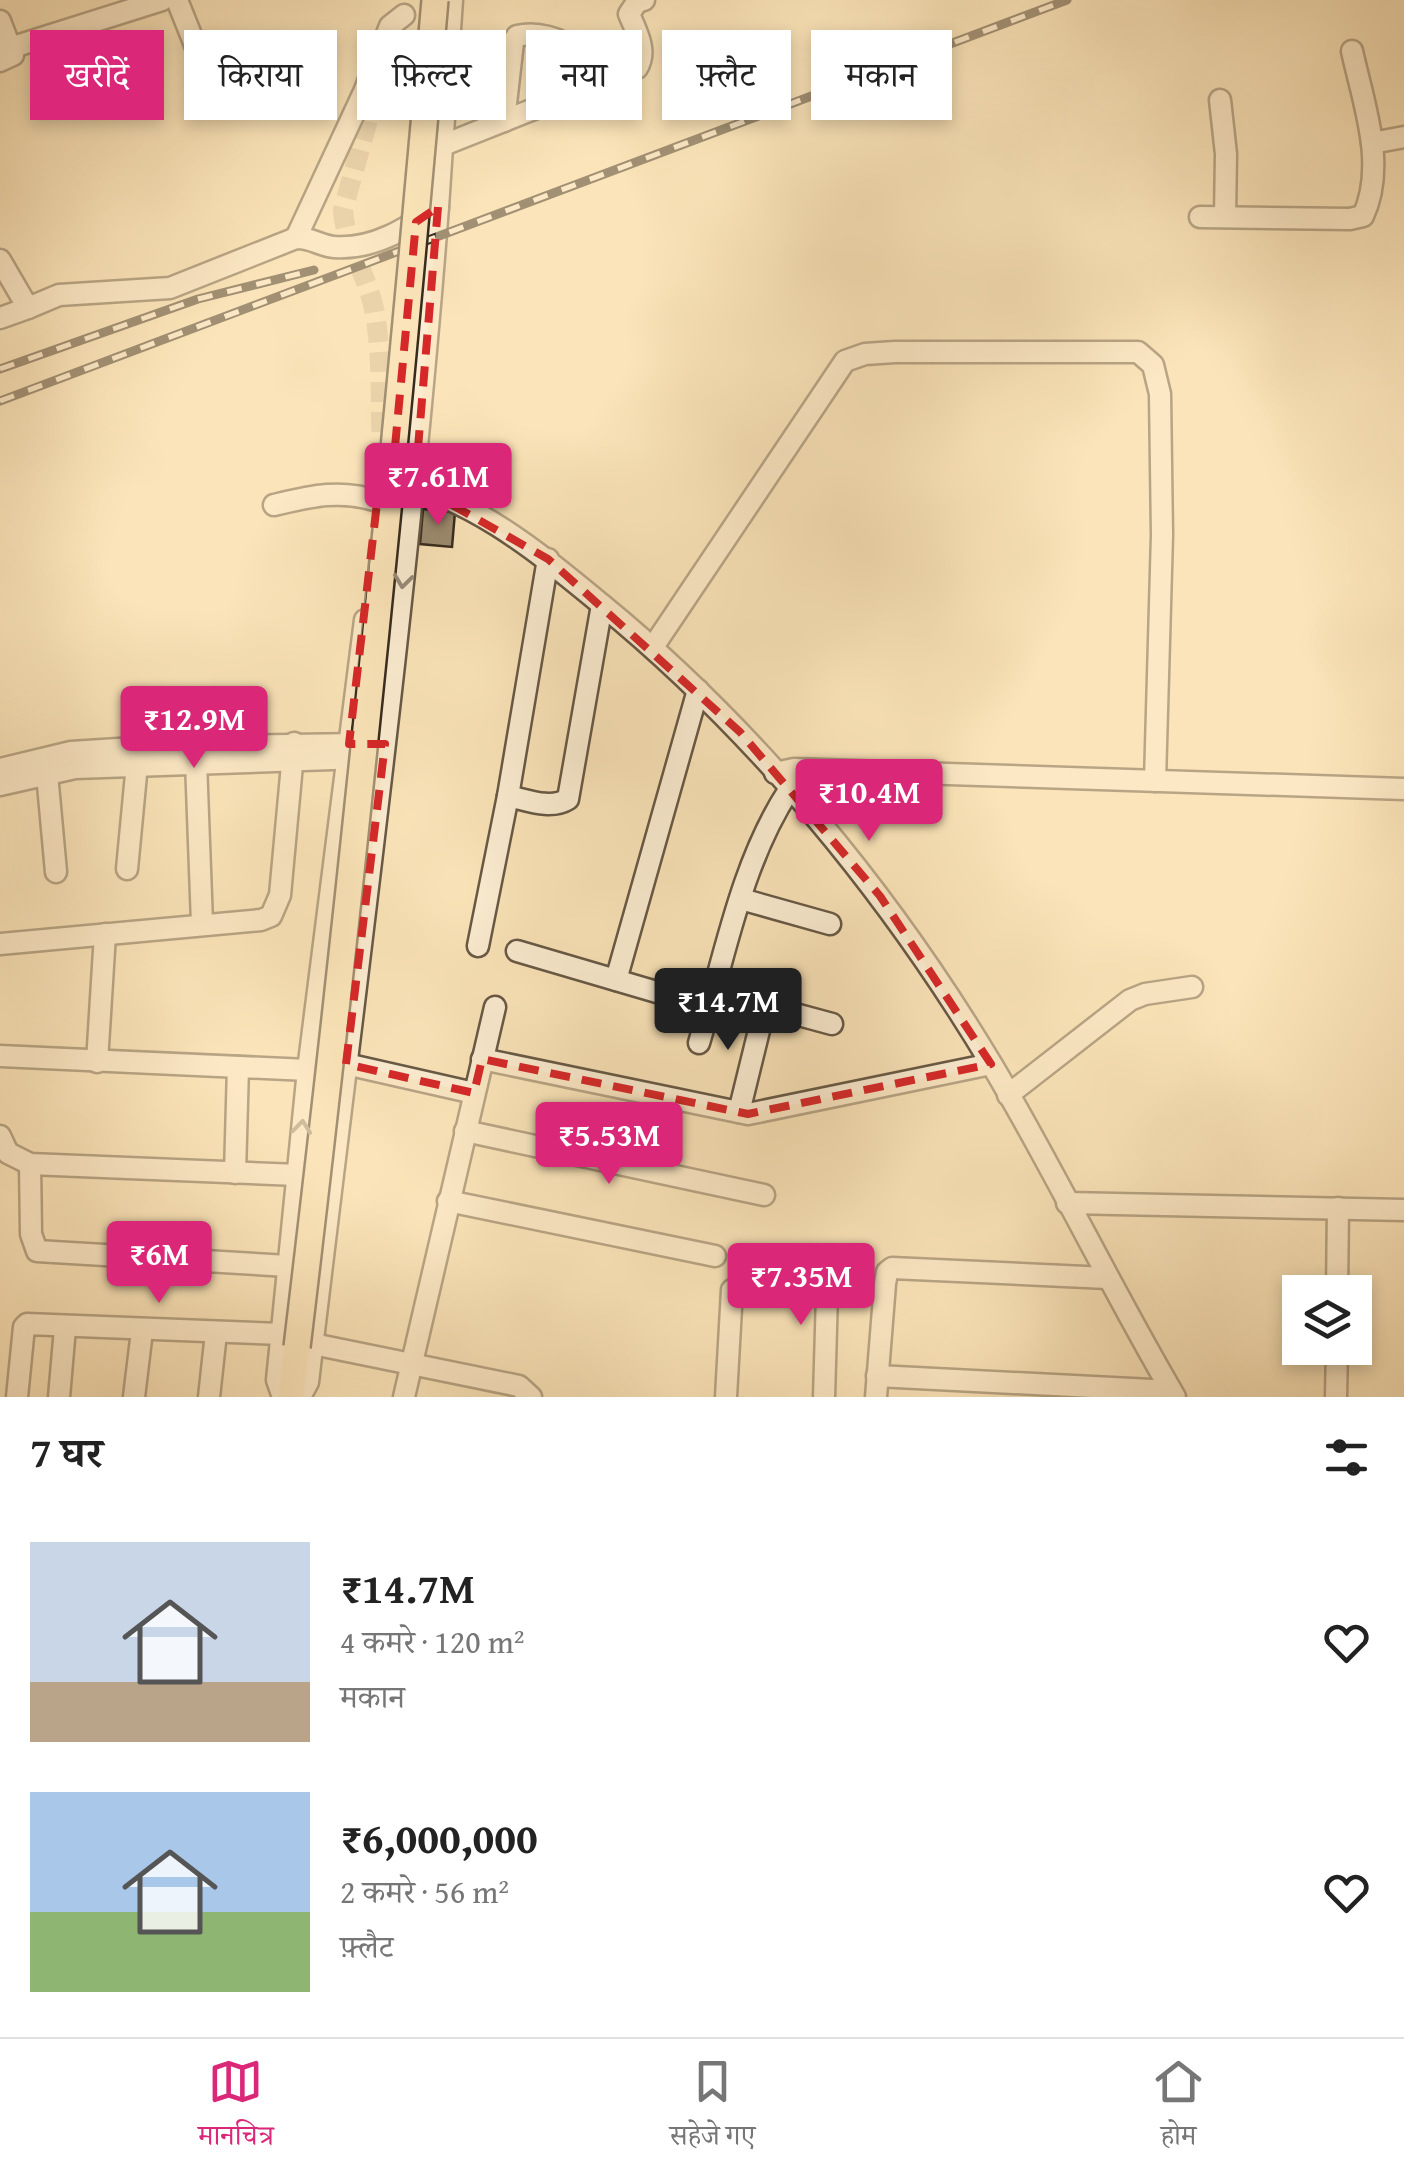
<!DOCTYPE html>
<html lang="hi">
<meta charset="utf-8">
<style>
:root{--surface:#fff;--page:#f6f6f6;--text:#222;--muted:#767676;--line:#e0e0e0;--accent:#db2777}
body{margin:0;font-family:"Gentium Book Plus","Noto Serif Devanagari",serif;background:var(--page);color:var(--text);height:100vh;display:flex;flex-direction:column;font-size:38px;white-space:nowrap}
*{box-sizing:border-box;margin:0}
p{font-size:32px;color:var(--muted)}
.icon{flex:none;width:55px;height:55px;fill:none;stroke:currentColor;stroke-width:2;stroke-linecap:round;stroke-linejoin:round}
.map{position:relative;height:1397px;overflow:hidden}
.details{display:flex;flex-direction:column;background:var(--surface);flex:1}
.details>*{flex:none}
.top-card{position:absolute;left:30px;top:30px;width:1345px;height:90px;display:flex;gap:20px}
.controls{position:absolute;left:1282px;top:1275px;display:grid;gap:20px}
.controls a{display:grid;place-items:center;width:90px;height:90px;border-radius:0px;background:var(--surface);box-shadow:0 5px 15px #0003;font-size:50px}
.price{position:absolute;translate:-50% -85px;padding:0 22px;border-radius:10px;background:var(--accent);color:#fff;font-size:32px;line-height:65px;filter:drop-shadow(0 2px 5px #0008)}
.price::after{content:'';position:absolute;left:50%;top:60px;width:30px;height:22px;margin-left:-15px;background:inherit;clip-path:polygon(0 0,100% 0,50% 100%)}
.price.current{background:#222;color:#fff}
ul{padding:0;list-style:none}
li{display:flex;align-items:center;gap:30px;height:250px;padding:0 30px}
li span{display:grid;place-items:center;flex:none;width:280px;height:200px;border-radius:0px;color:#555}
li>.icon{margin-inline-start:auto}
span .icon{width:120px;height:120px;fill:#fffc;stroke-width:1}
li b{font-size:42px}
h2{display:flex;justify-content:space-between;align-items:center;height:120px;padding:0 30px;font-size:42px}
.chip{padding:0 35px;border-radius:0px;background:var(--surface);box-shadow:0 5px 15px #0003;font-size:35px;line-height:90px}
.chip.current{background:var(--accent);color:#fff}
.tab-bar{display:flex;justify-content:space-around;align-items:center;height:140px;border-top:2px solid var(--line);background:var(--surface);font-size:28px;color:var(--muted)}
.tab-bar a{display:grid;justify-items:center;gap:5px}
.tab-bar .current{color:var(--accent)}
.map>svg:first-child{display:block}
</style>
<div class="map">
<svg width="1404" height="1397" viewBox="0 0 1404 1397">
<rect width="100%" height="100%" fill="#fbe4b9"/>
<filter id="stains"><feTurbulence type="fractalNoise" baseFrequency=".002" numOctaves="4"/><feColorMatrix values="0 0 0 0 .2 0 0 0 0 .09 0 0 0 0 .02 0 0 0 .5 -.17"/></filter>
<radialGradient id="worn" r=".72"><stop offset=".6" stop-color="#630" stop-opacity="0"/><stop offset="1" stop-color="#630" stop-opacity=".3"/></radialGradient>
<!-- building -->
<polygon fill="#9c8b6f" stroke="#362b1f" stroke-width="2.5" points="423,509 455,512 452,547 420,544"/>
<g fill="none" stroke-linecap="round" stroke-linejoin="round">
<!-- minor-tunnel -->
<path stroke="#d4bf9a" stroke-width="20" stroke-dasharray="20 10" stroke-linecap="butt" d="M382 462C380 413 383 361 375 314 369 277 345 246 343 210L371 109 399 35"/>
<!-- minor casing -->
<g stroke="#675946" stroke-width="25">
<g id="minor">
<polyline points="177,0 201,60"/>
<polyline points="0,21 13,55 0,61"/>
<polyline points="10,48 162,0"/>
<polyline points="1220,100 1226,154 1225,217"/>
<path d="M504 121 513 42 517 36C554 28 586 55 613 76"/>
<polyline points="1372,143 1404,137"/>
<path d="M441 146 637 68C648 51 636 31 629 14L637 2 644 0"/>
<path d="M1200 217 1350 219 1363 216C1387 165 1363 102 1352 51"/>
<polyline points="296,238 364,92 390,26 404,15"/>
<polyline points="0,260 28,308 0,318"/>
<path d="M28 308 59 295 170 288 296 238C311 237 320 246 334 247 374 250 407 228 438 207L452 0"/>
<path d="M380 477C469 495 533 548 601 604 756 731 889 893 992 1065 1056 1173 1111 1288 1175 1397"/>
<path d="M274 505C312 496 340 489 378 501"/>
<polyline points="653,647 845,361 865,354 895,352 1138,352 1153,365 1160,394 1162,535 1155,781"/>
<polyline points="196,762 202,923"/>
<polyline points="0,769 71,752 149,747 361,744"/>
<polyline points="775,773 794,769 1404,789"/>
<polyline points="47,774 56,872"/>
<polyline points="0,785 75,768 361,758"/>
<path d="M508 796C527 800 551 810 568 799L602 605"/>
<polyline points="127,869 137,764"/>
<polyline points="741,899 830,924"/>
<polyline points="0,944 261,920 271,916 280,895 294,743"/>
<polyline points="478,946 508,796 548,559"/>
<polyline points="517,951 660,993"/>
<polyline points="616,980 698,690"/>
<polyline points="714,992 832,1024"/>
<path d="M699 1043C724 959 741 863 789 790"/>
<polyline points="0,1056 308,1070"/>
<polyline points="482,1059 748,1114 991,1064"/>
<polyline points="97,1062 105,934"/>
<polyline points="346,1064 474,1093"/>
<polyline points="1008,1095 1130,1000 1145,994 1192,987"/>
<polyline points="739,1112 765,1006"/>
<polyline points="465,1131 764,1195"/>
<polyline points="0,1136 8,1153 30,1164 298,1175"/>
<polyline points="30,1164 31,1234 37,1251 288,1266"/>
<polyline points="235,1173 238,1067"/>
<polyline points="448,1201 715,1256"/>
<polyline points="1067,1203 1404,1210"/>
<polyline points="1337,1292 1338,1208"/>
<polyline points="313,1344 519,1386 531,1397"/>
<polyline points="877,1376 1171,1391"/>
<polyline points="17,1397 24,1327 27,1324 282,1334"/>
<polyline points="59,1397 65,1328"/>
<polyline points="134,1397 142,1331"/>
<polyline points="209,1397 216,1333"/>
<polyline points="283,1397 277,1380 308,1070 365,620"/>
<path d="M300 1397 308 1382C354 991 408 600 438 207"/>
<polyline points="404,1397 495,1007"/>
<polyline points="726,1397 732,1290"/>
<polyline points="824,1397 828,1260"/>
<polyline points="876,1397 885,1284 887,1272 892,1268 1107,1278"/>
<polyline points="1336,1397 1337,1348"/>
</g>
</g>
<!-- major casing -->
<g stroke="#362b1f" stroke-width="30">
<polyline id="major" points="291,1397 297,1347"/>
</g>
<!-- minor -->
<use href="#minor" stroke="#fcedd2" stroke-width="20"/>
<!-- major -->
<use href="#major" stroke="#fbe4b9" stroke-width="25"/>
<!-- rail casing -->
<g stroke="#362b1f" stroke-width="9">
<g id="rail">
<polyline points="0,369 198,299 314,270"/>
<polyline points="0,401 1067,0"/>
</g>
</g>
<!-- rail -->
<use href="#rail" stroke="#fcedd2" stroke-width="5" stroke-dasharray="15" stroke-linecap="butt"/>
<!-- major-bridge casing -->
<g stroke="#362b1f" stroke-width="30" stroke-linecap="butt">
<path id="major-bridge" d="M297 1347C351 899 396 450 435 0"/>
</g>
<!-- major-bridge -->
<use href="#major-bridge" stroke="#fbe4b9" stroke-width="25"/>
</g>
<!-- one-way arrows -->
<defs><path id="oneway-chevron" d="M-2-3.5L2.5 0L-2 3.5" fill="none" stroke-width="1.6" stroke-linecap="round" stroke-linejoin="round" transform="scale(2.5)"/></defs>
<g stroke="#998c78">
<use href="#oneway-chevron" transform="translate(403 581) rotate(97)"/>
<use href="#oneway-chevron" transform="translate(302 1127) rotate(-84)"/>
</g>
<!-- marked area -->
<path d="M0 0H1404V1397H0ZM438 207 415 484 548 559 740 732 880 896 991 1064 748 1114 482 1059 474 1093 346 1064 385 744H349L380 477 392 479 416 222Z" fill="#fbe4b9" fill-opacity=".55" fill-rule="evenodd"/>
<path fill="none" stroke="#d62828" stroke-width="8" stroke-dasharray="20 12" stroke-linejoin="round" d="M438 207 415 484 548 559 740 732 880 896 991 1064 748 1114 482 1059 474 1093 346 1064 385 744H349L380 477 392 479 416 222Z"/>
<rect width="100%" height="100%" filter="url(#stains)"/>
<rect width="100%" height="100%" fill="url(#worn)"/>
</svg>
<div class="controls">
<a><svg class="icon" aria-label="layers" viewBox="0 0 24 24"><path d="M12 4l9 5-9 5-9-5zM3 14l9 5 9-5"/></svg></a>
</div>
<b class="price" style="left:438px;top:528px">₹7.61M</b>
<b class="price" style="left:194px;top:771px">₹12.9M</b>
<b class="price" style="left:869px;top:844px">₹10.4M</b>
<b class="price current" style="left:728px;top:1053px">₹14.7M</b>
<b class="price" style="left:609px;top:1187px">₹5.53M</b>
<b class="price" style="left:159px;top:1306px">₹6M</b>
<b class="price" style="left:801px;top:1328px">₹7.35M</b>
<div class="top-card">
<a class="chip current">खरीदें</a>
<a class="chip">किराया</a>
<a class="chip">फ़िल्टर</a>
<a class="chip">नया</a>
<a class="chip">फ़्लैट</a>
<a class="chip">मकान</a>
</div>
</div>
<section class="details">
<h2>7 घर<svg class="icon" aria-label="filters" viewBox="0 0 24 24"><path d="M4 7h16M4 17h16"/><circle cx="9" cy="7" r="2"/><circle cx="15" cy="17" r="2"/></svg></h2>
<ul>
<li><span style="background:linear-gradient(#c9d6e8 70%,#b9a48a 0)"><svg class="icon" aria-label="home" viewBox="0 0 24 24"><path d="M3 11l9-7 9 7M6 9v11h12V9"/></svg></span><div><b>₹14.7M</b><p>4 कमरे · 120 m²</p><p>मकान</p></div><svg class="icon" aria-label="heart" viewBox="0 0 24 24"><path d="M12 20l-8-8c-3-5 5-10 8-4 3-6 11-1 8 4z"/></svg></li>
<li><span style="background:linear-gradient(#a9c7e8 60%,#8fb573 0)"><svg class="icon" aria-label="home" viewBox="0 0 24 24"><path d="M3 11l9-7 9 7M6 9v11h12V9"/></svg></span><div><b>₹6,000,000</b><p>2 कमरे · 56 m²</p><p>फ़्लैट</p></div><svg class="icon" aria-label="heart" viewBox="0 0 24 24"><path d="M12 20l-8-8c-3-5 5-10 8-4 3-6 11-1 8 4z"/></svg></li>
</ul>
</section>
<nav class="tab-bar">
<a class="current"><svg class="icon" aria-label="map" viewBox="0 0 24 24"><path d="M3 6l6-2 6 2 6-2v14l-6 2-6-2-6 2zM9 4v14M15 6v14"/></svg>मानचित्र</a>
<a><svg class="icon" aria-label="saved" viewBox="0 0 24 24"><path d="M7 4h10v16l-5-4-5 4z"/></svg>सहेजे गए</a>
<a><svg class="icon" aria-label="home" viewBox="0 0 24 24"><path d="M3 11l9-7 9 7M6 9v11h12V9"/></svg>होम</a>
</nav>
